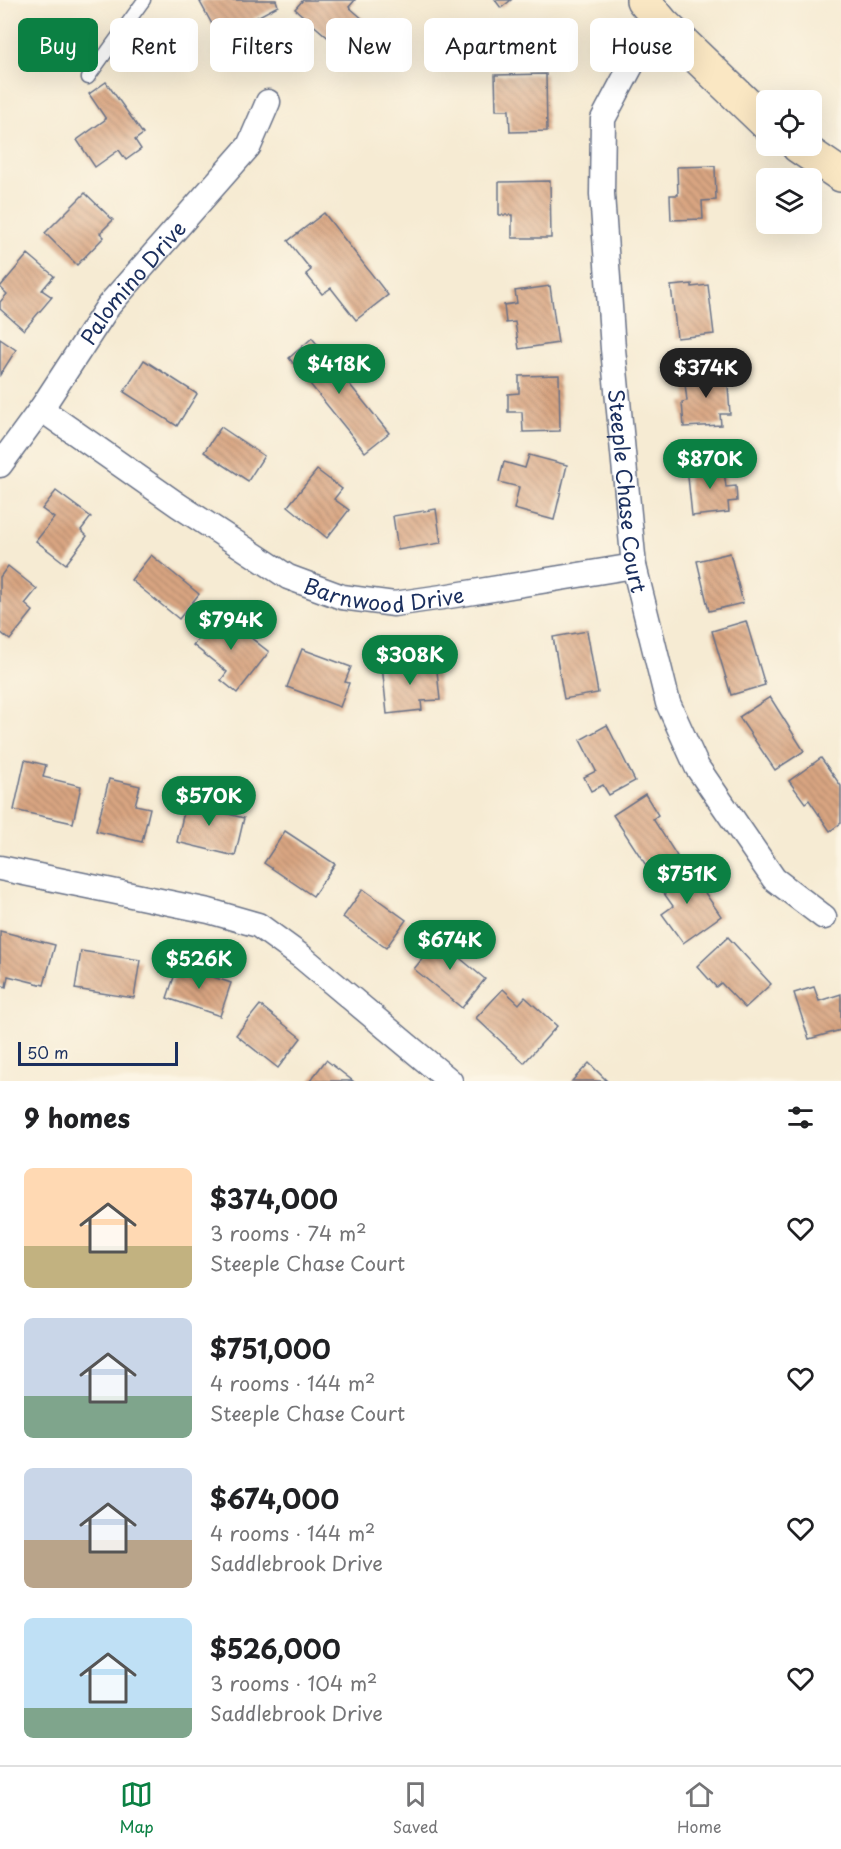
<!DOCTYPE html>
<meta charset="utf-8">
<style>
:root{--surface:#fff;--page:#f2f2f2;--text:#202124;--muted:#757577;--line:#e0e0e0;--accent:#0b8043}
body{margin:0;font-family:"Playpen Sans",sans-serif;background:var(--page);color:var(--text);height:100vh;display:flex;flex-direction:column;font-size:22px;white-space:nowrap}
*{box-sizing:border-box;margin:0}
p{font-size:20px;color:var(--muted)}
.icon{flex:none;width:33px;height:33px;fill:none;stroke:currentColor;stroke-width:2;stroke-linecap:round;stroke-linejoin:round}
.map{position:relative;height:1081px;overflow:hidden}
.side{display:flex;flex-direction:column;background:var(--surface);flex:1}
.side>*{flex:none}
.banner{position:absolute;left:18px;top:18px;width:806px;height:54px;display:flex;gap:12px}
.buttons{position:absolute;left:756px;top:90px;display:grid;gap:12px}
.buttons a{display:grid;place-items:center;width:66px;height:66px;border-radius:9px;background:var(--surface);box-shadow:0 6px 24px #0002;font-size:30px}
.scale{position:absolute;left:18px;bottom:15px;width:160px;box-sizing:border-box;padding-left:6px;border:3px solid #1b2f5e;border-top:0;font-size:16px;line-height:21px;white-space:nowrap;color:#1b2f5e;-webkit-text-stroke:4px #fcf5e5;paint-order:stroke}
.price{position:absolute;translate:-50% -51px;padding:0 14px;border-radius:21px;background:var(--accent);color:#fff;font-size:20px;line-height:39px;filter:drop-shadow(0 2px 3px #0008)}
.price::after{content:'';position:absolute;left:50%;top:36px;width:18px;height:14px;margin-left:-9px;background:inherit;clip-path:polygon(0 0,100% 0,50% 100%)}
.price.active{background:#222;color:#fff}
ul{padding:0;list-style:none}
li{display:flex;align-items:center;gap:18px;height:150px;padding:0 24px}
li span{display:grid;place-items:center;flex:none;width:168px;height:120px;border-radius:9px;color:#555}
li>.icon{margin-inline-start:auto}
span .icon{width:72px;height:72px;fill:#fffc;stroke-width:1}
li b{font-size:26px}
h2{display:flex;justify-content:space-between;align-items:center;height:72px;padding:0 24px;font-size:26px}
.chip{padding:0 21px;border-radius:9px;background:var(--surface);box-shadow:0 6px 24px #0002;font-size:21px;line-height:54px}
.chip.active{background:var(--accent);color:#fff}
.menu{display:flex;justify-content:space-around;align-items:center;height:84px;border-top:2px solid var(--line);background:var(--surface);font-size:16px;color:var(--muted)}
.menu a{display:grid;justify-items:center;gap:3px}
.menu .active{color:var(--accent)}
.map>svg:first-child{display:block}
</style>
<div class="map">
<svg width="841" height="1081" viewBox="0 0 841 1081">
<defs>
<pattern id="building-back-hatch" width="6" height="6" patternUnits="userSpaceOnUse" patternTransform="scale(1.5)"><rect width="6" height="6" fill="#d9a581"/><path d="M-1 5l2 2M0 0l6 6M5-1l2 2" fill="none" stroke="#af876d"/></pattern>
</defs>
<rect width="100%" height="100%" fill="#fcf5e5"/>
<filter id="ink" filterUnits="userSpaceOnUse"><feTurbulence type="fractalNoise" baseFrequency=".0167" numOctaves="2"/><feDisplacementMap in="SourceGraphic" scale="12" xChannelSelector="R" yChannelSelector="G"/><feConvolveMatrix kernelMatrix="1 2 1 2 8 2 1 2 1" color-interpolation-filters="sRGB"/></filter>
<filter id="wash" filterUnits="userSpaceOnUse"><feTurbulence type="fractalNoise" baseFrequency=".008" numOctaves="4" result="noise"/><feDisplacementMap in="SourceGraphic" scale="24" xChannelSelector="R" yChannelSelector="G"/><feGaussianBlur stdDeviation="1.35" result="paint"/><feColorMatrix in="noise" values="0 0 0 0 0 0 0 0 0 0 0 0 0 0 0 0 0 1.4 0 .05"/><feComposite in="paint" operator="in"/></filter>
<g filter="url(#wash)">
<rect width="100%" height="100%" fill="#f6ebd3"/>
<g id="blocks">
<!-- building -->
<g fill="url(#building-back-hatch)">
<polygon points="204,0 276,0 278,6 219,37 200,2"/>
<polygon points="303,0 355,0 349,7 364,20 340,48 295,9"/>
<polygon points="495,0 511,0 501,8"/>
<polygon points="546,74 547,131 510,132 509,110 496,110 495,75"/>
<polygon points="106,82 143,134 135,140 141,149 126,160 119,150 95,167 77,140 106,119 89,94"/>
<polygon points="715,166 716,200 702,201 703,219 671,220 670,195 678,195 677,167"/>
<polygon points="550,181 551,238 512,238 512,215 499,215 499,182"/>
<polygon points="85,193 113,220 100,233 104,237 77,265 45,233"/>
<polygon points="324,213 388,295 356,320 331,288 322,294 306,274 311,270 288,241"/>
<polygon points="28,254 54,276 42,290 52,297 24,330 0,309 0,302 7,294 0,287"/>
<polygon points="692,284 692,287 708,285 714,334 677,338 671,286"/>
<polygon points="550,286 558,343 519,349 515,322 506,323 504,305 517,303 515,291"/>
<polygon points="312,338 389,433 365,452 289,358"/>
<polygon points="0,339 16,350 0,375"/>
<polygon points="144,360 197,394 177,426 124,392"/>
<polygon points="727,371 730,414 720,414 721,425 684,427 682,402 687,401 684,375"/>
<polygon points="559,375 560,431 523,432 522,412 508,412 508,394 519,393 519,376"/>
<polygon points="221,427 264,456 248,481 204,452"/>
<polygon points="529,455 567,465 554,520 514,509 519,487 499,482 504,462 525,468"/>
<polygon points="723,463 726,487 736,486 737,501 728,502 729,512 692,516 687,467"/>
<polygon points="317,470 342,489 334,499 349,510 327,538 288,506"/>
<polygon points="56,491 91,517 81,530 87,536 66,564 36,541 54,518 42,509"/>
<polygon points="436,509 441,543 398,550 393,516"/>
<polygon points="730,553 743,603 709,611 697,561"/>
<polygon points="151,555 199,594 179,619 131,580"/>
<polygon points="8,566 37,589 25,604 33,611 10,640 0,632 0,577"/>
<polygon points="218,612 269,652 237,693 221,680 227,672 193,645"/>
<polygon points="746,621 765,685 731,695 712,631"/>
<polygon points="587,631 598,693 564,699 553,637"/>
<polygon points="302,649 351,667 345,682 349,683 340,707 287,687"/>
<polygon points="436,661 440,700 421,701 422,710 387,714 382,665"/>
<polygon points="770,697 804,751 775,770 739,717"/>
<polygon points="607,725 635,781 609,795 603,785 591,791 584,777 596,771 580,740"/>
<polygon points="821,758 841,786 841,823 830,831 809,800 805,803 789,781"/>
<polygon points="25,760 46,765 43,777 81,786 73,823 14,810"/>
<polygon points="109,779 140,786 135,805 150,808 142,842 96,831"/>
<polygon points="188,794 211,799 208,809 244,818 235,856 177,842"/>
<polygon points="645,794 658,815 653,819 677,856 651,873 613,815"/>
<polygon points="285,831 335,864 313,896 264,863"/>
<polygon points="686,865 721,916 683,943 662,914 673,906 658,885"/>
<polygon points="363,889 406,920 386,948 343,917"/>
<polygon points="0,931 55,945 44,985 8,976 6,987 0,985"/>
<polygon points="444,932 462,946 455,954 485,979 462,1008 414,969"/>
<polygon points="728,937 771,984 745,1008 721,983 716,987 697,966"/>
<polygon points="81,951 140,960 134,998 75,989"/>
<polygon points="178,965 231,983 220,1016 167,998"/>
<polygon points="814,987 819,1001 841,994 841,1030 809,1039 794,993"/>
<polygon points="503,989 519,1004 525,997 557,1026 524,1063 476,1018"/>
<polygon points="260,1005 301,1038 278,1068 236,1035"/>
<polygon points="326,1060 353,1081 310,1081"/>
<polygon points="589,1063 607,1081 572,1081"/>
</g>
</g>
</g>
<g filter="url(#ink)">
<use href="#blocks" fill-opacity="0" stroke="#687187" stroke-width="1.5"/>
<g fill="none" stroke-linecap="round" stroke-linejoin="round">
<!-- lane casing -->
<g stroke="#687187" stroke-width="15">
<polyline id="lane" points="88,78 144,0"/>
</g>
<!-- street casing -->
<g stroke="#687187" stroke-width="27">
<g id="street">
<path id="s1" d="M663 24 638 53 603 119 602 194 613 349 634 566 668 703 697 767 774 879 824 917"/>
<path id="s2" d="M41 409 178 505 288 577 342 597 394 604 449 596 634 566"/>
<path id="s3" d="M0 465 41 409 109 305 249 146 268 102"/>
<polyline points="0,868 209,911 258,925 302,957 450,1081"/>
</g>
</g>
<!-- secondary casing -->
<g stroke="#687187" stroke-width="36">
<g id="secondary">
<polyline points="643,0 663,24 766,123"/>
<polyline points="798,146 841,175"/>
</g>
</g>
<!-- lane -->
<use href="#lane" stroke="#fff" stroke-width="12"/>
<!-- street -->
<use href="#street" stroke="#fff" stroke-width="24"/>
<!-- secondary -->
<use href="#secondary" stroke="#fae7c3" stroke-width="33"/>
</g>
</g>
<g text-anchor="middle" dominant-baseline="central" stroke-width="4.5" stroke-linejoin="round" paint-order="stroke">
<!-- street labels -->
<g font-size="21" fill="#1b2f5e" stroke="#fcf5e5">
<text stroke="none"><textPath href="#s3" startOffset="226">Palomino Drive</textPath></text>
<text stroke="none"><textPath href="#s1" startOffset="486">Steeple Chase Court</textPath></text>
<text stroke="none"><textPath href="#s2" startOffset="398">Barnwood Drive</textPath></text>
</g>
</g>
</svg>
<div class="buttons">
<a><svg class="icon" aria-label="locate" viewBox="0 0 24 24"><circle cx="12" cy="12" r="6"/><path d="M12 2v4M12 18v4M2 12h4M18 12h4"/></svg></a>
<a><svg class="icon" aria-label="layers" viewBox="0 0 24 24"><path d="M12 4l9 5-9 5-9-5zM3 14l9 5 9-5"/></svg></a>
</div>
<div class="scale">50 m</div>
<b class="price" style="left:339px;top:395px">$418K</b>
<b class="price active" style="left:706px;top:399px">$374K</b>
<b class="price" style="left:710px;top:490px">$870K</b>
<b class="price" style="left:231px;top:651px">$794K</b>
<b class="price" style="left:410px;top:686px">$308K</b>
<b class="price" style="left:209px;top:827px">$570K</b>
<b class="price" style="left:687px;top:905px">$751K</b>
<b class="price" style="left:450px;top:971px">$674K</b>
<b class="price" style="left:199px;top:990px">$526K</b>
<div class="banner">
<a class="chip active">Buy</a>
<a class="chip">Rent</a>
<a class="chip">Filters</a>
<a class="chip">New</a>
<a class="chip">Apartment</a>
<a class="chip">House</a>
</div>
</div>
<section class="side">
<h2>9 homes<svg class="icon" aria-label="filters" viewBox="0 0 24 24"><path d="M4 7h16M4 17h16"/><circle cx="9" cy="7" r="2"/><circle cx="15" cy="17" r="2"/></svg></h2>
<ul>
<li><span style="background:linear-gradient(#ffd9b3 65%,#c2b280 0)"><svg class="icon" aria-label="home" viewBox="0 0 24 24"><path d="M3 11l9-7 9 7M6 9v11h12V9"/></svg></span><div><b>$374,000</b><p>3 rooms · 74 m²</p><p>Steeple Chase Court</p></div><svg class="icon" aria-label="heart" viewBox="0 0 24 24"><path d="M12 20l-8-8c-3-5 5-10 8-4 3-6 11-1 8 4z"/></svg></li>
<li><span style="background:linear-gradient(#c9d6e8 65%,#7fa58c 0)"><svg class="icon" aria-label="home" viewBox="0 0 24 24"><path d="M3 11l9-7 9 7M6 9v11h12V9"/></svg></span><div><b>$751,000</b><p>4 rooms · 144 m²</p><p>Steeple Chase Court</p></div><svg class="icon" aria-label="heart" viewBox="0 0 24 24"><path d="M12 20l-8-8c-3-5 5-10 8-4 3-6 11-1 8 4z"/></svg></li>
<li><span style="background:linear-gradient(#c9d6e8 60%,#b9a48a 0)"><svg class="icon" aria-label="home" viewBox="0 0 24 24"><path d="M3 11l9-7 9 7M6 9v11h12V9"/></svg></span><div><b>$674,000</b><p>4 rooms · 144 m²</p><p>Saddlebrook Drive</p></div><svg class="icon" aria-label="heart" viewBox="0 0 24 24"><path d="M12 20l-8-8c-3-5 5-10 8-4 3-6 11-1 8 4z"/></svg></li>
<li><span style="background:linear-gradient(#bfe0f5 75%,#7fa58c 0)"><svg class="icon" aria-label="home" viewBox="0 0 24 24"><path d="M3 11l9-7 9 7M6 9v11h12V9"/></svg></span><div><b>$526,000</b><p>3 rooms · 104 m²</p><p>Saddlebrook Drive</p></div><svg class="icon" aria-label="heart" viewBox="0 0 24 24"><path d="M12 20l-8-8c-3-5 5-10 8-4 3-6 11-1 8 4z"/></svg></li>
</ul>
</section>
<nav class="menu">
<a class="active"><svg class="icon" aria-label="map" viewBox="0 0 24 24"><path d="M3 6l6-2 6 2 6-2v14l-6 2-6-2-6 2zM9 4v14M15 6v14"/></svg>Map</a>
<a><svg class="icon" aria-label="saved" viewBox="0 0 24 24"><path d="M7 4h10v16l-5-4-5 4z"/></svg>Saved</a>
<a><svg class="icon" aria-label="home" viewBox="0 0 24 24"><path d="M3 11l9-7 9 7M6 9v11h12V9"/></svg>Home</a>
</nav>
